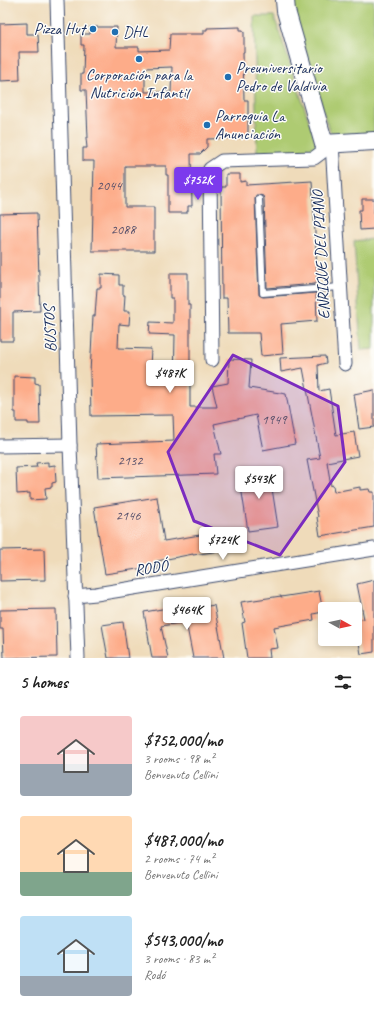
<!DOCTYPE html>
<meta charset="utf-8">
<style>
:root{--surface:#fff;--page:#f2f2f2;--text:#222;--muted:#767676;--accent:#7c3aed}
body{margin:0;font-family:Caveat,sans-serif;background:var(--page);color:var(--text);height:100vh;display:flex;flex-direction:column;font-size:15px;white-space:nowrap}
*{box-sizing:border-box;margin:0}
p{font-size:13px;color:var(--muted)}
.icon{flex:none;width:22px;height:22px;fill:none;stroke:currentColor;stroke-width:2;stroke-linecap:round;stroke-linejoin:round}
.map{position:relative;height:658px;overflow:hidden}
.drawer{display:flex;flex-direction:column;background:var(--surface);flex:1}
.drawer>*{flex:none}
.needle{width:26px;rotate:98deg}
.tools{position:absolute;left:318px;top:602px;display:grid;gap:8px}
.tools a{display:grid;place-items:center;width:44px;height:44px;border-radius:4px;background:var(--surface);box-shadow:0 2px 6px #0003;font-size:20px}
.price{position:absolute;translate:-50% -34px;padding:0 9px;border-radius:4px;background:#fff;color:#222;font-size:13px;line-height:26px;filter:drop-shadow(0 1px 2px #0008)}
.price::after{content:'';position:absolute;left:50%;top:24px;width:12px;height:9px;margin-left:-6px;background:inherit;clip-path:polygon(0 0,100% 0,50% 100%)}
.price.selected{background:var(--accent);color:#fff}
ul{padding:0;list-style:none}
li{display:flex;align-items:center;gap:12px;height:100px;padding:0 20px}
li span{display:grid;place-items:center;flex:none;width:112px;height:80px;border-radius:4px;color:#555}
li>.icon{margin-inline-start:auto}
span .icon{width:48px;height:48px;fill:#fffc;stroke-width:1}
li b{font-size:17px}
h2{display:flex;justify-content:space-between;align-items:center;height:48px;padding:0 20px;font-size:17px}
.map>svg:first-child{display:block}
</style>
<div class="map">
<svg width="374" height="658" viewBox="0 0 374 658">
<rect width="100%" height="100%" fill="#fdfcf7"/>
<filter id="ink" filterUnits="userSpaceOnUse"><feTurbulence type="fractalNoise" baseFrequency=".025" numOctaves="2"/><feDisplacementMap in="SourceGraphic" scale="8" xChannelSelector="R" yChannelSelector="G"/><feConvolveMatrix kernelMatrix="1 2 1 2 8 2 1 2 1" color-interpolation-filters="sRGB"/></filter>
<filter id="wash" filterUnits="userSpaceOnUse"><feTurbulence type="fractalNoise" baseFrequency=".012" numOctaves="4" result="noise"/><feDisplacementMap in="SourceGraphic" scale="16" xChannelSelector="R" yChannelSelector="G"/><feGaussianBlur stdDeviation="0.9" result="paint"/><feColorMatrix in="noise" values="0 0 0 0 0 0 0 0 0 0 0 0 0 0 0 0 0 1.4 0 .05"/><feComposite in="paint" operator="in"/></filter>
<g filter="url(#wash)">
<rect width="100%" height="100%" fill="#efdbba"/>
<!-- green -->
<g fill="#aecb72" stroke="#647d68">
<polygon points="293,0 374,0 374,133 334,135 330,131 326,121 294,11"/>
<polygon points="254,16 274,16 317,145 311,151 257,152"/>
<polygon points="373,239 374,245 374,349 361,350 354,241"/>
</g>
<g id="blocks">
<!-- building -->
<g fill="#fdac89" fill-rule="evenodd">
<polygon points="27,23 27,34 38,34 39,52 19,52 20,80 0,81 0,24"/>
<path d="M90 27H117L116 47H139V51L169 50 170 34H204V30H207V28L240 27V30H243V32H244V52H243L244 100H248V138L207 139V147L200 154H191L192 206H188V211H187V213H168V175H166V166H125V207H154V251H92L94 161H83V148H87L86 138H88L86 90H81V74H83L84 45H81V34H90ZM172 67 171 92H145V68Z"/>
<polygon points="226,174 240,174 240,182 246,181 246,185 312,181 316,250 317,283 315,283 315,284 267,288 264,199 263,196 259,195 256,195 255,199 259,295 263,297 316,293 317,321 281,324 283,354 261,356 259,333 228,333 227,298 222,298 221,187 226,187"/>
<polygon points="362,199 374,199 374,229 360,230 359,210 362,210"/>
<polygon points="37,213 40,311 13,312 13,341 0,341 0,214"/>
<polygon points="170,273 188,273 188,305 190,305 190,407 217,407 212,386 228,383 229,359 251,360 249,388 286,394 295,444 263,450 256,415 214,424 221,454 214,454 216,474 98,478 96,444 174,441 173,415 91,416 90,373 93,316 95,316 97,288 101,288 101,274 119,275 119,285 123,285 123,295 125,295 124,311 130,311 129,325 119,324 118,348 151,349 149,384 174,383 175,335 149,334 150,322 173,323 173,298 170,298"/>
<polygon points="325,356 326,363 318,365 319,391 329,389 336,435 354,432 358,456 327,462 331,486 333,485 334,492 360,487 360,490 369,489 370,492 374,492 374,527 320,536 317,517 318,517 307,460 320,458 303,368 281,372 280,358"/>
<polygon points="14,376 35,377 35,383 39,384 40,424 28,424 28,422 16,422 16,412 14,412"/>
<polygon points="374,390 374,427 359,429 354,394"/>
<polygon points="48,462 48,466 55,465 56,482 52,483 52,487 45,488 46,499 30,500 30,493 17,494 16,468 37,467 36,463"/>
<polygon points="269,469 278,527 248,531 239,474"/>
<polygon points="157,497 164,541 230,530 233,549 193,555 193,554 157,561 158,570 145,573 144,568 105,574 94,507"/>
<polygon points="44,549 45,580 0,581 0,550"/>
<polygon points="374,580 374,652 361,654 355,620 364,619 357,584"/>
<polygon points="319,591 323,612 313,614 314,620 274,627 278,648 269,649 270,658 247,658 242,623 245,622 241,602 281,596 281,597"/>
<polygon points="214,605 224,658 193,658 186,622 161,626 168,658 152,658 144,612 168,608 169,613"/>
<polygon points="56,609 57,657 4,658 3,629 0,629 0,610"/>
<polygon points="123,622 128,658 108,658 102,625"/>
</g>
</g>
</g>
<g filter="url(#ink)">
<use href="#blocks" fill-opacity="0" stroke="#3b496c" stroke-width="1"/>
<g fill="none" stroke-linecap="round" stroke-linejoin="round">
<!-- lane casing -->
<g stroke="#3b496c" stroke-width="8">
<polyline id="lane" points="259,199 263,293 340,287"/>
</g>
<!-- street casing -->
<g stroke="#3b496c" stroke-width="15">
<g id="street">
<polyline points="57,0 70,445 78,658"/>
<polyline points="332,143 345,364"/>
<polyline points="212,360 210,169 222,161 314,158 322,152 324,144"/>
<polyline points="0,446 70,445"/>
<polyline points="75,596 96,594 374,549"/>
</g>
</g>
<!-- secondary casing -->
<g stroke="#3b496c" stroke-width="20">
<polyline id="secondary" points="285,0 286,11 324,144 374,141"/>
</g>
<!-- lane -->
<use href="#lane" stroke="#fff" stroke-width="6"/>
<!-- street -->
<use href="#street" stroke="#fff" stroke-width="13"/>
<!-- secondary -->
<use href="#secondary" stroke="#fff" stroke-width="18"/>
</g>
</g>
<!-- marked area -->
<path fill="#7b2cbf" fill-opacity="0.2" stroke="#7b2cbf" stroke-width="3" stroke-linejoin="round" d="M233 355 338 406 345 462 280 555 194 521 168 452Z"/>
<!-- markers -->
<g fill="#1f6fb2" stroke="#fdfcf7" stroke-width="1.5">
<circle cx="93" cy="29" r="4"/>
<circle cx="115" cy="32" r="4"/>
<circle cx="139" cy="59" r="4"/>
<circle cx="228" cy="77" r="4"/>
<circle cx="207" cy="125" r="4"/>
</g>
<g text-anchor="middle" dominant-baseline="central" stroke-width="3" stroke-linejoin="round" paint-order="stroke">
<!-- number labels -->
<g font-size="14" fill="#544e69">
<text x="109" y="185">2044</text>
<text x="123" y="229">2088</text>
<text x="274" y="419">1949</text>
<text x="130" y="460">2132</text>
<text x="128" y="515">2146</text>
</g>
<!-- poi labels -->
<g font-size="16" fill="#1b2f5e" stroke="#fdfcf7" text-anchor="start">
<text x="85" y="29" text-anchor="end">Pizza Hut</text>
<text x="123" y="32">DHL</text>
<text x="236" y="68">Preuniversitario<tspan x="236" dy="18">Pedro de Valdivia</tspan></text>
<text x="139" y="75" text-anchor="middle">Corporación para la<tspan x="139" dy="18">Nutrición Infantil</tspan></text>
<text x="215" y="116">Parroquia La<tspan x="215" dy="18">Anunciación</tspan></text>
</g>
<!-- street labels -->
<g font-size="16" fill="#1b2f5e" stroke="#fdfcf7">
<text transform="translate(321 255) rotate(-93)">ENRIQUE DEL PIANO</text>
<text transform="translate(50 329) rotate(-92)">BUSTOS</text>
<text transform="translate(151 568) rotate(-9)">RODÓ</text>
</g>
</g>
</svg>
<div class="tools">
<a><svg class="needle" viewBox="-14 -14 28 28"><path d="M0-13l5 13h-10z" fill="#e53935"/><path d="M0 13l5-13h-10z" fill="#767676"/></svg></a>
</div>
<b class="price selected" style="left:198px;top:201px">$752K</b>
<b class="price" style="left:170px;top:394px">$487K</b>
<b class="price" style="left:259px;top:500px">$543K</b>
<b class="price" style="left:223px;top:561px">$724K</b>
<b class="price" style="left:187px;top:631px">$464K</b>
</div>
<section class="drawer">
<h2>5 homes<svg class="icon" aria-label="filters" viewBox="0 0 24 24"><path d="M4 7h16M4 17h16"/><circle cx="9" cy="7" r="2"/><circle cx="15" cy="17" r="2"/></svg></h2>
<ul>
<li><span style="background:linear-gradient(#f6c9c9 60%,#9aa5b1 0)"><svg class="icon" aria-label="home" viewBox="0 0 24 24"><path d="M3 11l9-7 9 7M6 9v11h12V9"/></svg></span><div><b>$752,000/mo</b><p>3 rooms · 98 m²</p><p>Benvenuto Cellini</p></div></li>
<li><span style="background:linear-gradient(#ffd9b3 70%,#7fa58c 0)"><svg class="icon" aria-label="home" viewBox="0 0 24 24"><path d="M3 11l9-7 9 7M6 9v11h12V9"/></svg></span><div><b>$487,000/mo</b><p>2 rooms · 74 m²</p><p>Benvenuto Cellini</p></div></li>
<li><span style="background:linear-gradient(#bfe0f5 75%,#9aa5b1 0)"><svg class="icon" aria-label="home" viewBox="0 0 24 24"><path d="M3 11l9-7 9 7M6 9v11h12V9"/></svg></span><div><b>$543,000/mo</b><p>3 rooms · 83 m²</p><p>Rodó</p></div></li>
</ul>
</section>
